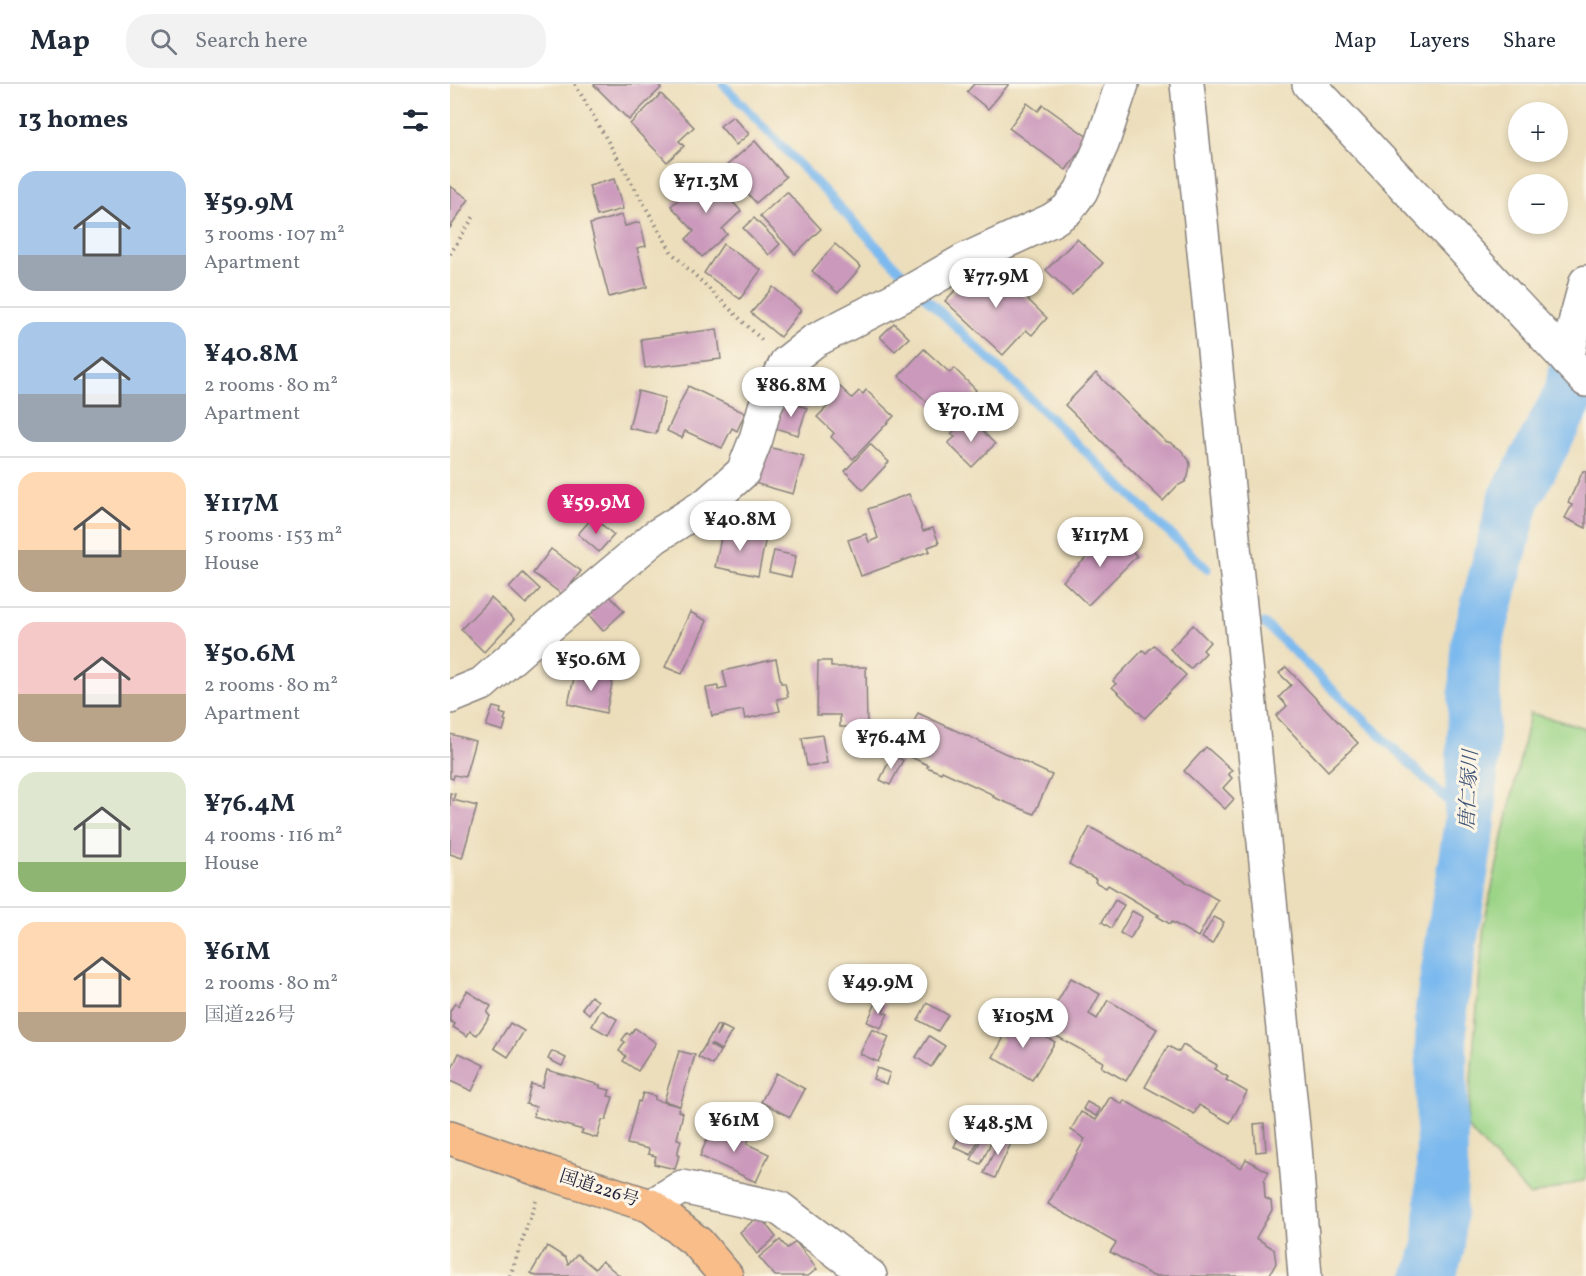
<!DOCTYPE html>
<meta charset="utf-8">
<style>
:root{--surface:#fff;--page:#f2f2f3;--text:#1f2937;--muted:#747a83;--line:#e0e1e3;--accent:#db2777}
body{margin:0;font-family:Vollkorn,"Noto Serif JP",serif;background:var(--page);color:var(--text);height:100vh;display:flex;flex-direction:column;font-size:22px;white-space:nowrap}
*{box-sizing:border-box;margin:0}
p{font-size:20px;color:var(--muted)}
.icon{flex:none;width:33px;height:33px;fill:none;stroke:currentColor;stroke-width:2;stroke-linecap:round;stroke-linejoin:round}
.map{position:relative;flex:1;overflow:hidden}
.details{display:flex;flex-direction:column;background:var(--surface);width:450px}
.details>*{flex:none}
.buttons{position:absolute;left:1058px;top:18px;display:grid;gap:12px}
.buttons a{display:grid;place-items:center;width:60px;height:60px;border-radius:50%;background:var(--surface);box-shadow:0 3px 9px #0003;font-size:30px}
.price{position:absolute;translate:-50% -51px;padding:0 14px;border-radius:21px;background:#fff;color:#222;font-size:20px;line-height:39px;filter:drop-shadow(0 2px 3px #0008)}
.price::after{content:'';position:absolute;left:50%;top:36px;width:18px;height:14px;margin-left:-9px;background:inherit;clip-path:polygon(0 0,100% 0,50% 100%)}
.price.on{background:var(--accent);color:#fff}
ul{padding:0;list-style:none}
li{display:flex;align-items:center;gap:18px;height:150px;padding:0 18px}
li+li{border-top:2px solid var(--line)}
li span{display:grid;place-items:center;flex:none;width:168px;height:120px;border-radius:18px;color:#555}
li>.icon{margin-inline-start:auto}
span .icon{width:72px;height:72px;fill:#fffc;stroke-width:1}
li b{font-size:26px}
h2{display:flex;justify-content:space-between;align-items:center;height:72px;padding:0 18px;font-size:26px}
header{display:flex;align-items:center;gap:36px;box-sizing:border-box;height:84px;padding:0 30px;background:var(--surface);border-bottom:2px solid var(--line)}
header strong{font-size:28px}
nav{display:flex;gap:33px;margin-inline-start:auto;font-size:21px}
.search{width:420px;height:54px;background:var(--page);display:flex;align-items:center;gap:15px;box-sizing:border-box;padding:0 21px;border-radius:24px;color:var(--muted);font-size:22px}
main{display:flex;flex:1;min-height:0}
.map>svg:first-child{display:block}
</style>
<header>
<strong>Map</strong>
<div class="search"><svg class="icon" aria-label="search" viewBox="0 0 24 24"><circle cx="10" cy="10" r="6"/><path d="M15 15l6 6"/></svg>Search here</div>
<nav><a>Map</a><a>Layers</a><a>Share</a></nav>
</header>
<main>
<section class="details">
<h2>13 homes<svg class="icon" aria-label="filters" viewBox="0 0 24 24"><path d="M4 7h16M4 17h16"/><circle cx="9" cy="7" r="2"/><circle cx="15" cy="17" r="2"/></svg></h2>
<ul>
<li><span style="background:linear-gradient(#a9c7e8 70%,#9aa5b1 0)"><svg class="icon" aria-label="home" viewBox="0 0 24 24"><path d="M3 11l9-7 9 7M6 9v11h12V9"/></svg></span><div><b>¥59.9M</b><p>3 rooms · 107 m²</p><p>Apartment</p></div></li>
<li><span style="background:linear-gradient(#a9c7e8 60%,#9aa5b1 0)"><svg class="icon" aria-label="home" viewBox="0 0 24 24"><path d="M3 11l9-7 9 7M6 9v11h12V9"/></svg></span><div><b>¥40.8M</b><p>2 rooms · 80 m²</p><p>Apartment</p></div></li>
<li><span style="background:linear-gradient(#ffd9b3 65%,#b9a48a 0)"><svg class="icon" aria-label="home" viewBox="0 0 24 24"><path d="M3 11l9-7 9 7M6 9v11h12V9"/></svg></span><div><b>¥117M</b><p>5 rooms · 153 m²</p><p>House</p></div></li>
<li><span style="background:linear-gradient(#f6c9c9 60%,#b9a48a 0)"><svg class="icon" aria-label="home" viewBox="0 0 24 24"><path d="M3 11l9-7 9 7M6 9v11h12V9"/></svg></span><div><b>¥50.6M</b><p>2 rooms · 80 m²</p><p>Apartment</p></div></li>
<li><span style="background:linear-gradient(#dfe7d0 75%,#8fb573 0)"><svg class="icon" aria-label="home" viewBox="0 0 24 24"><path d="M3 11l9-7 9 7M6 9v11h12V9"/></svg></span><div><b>¥76.4M</b><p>4 rooms · 116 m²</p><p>House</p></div></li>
<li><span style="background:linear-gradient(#ffd9b3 75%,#b9a48a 0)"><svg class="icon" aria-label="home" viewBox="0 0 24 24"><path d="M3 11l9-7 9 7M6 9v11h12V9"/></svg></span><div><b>¥61M</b><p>2 rooms · 80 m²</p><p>国道226号</p></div></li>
</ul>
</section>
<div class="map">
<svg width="1136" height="1192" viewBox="0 0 1136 1192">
<rect width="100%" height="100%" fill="#fcf5e5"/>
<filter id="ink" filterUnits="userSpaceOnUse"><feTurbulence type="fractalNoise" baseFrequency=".0167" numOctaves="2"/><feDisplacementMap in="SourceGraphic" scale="12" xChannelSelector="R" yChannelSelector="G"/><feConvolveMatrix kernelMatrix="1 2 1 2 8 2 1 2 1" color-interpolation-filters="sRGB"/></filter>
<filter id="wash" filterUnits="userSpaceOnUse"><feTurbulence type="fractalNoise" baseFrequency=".008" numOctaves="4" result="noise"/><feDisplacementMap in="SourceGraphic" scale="24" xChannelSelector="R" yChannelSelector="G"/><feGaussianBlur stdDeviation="1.35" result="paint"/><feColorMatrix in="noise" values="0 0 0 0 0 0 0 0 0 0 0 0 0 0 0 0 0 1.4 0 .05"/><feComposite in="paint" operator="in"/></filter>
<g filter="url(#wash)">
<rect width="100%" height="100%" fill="#ecdebb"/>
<!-- green -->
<polygon fill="#9bd487" stroke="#5e7b61" stroke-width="1.5" points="1080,629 1136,644 1136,1096 1080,1112 1017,1043 1034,840"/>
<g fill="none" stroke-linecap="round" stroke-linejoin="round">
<!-- stream -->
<g stroke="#7bb9ee" stroke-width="9">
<polyline points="273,0 456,193"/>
<polyline points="474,212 757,485"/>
<polyline points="814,539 1020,738"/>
</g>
<!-- river -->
<polyline stroke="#7bb9ee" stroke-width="52" points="980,1192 989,1162 992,1092 991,925 1020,738 1026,563 1064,416 1119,312 1136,238"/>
</g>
<g id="blocks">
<!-- building -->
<g fill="#cb99bc">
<polygon points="145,0 208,0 211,4 179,36 144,1"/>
<polygon points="524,0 559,0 538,25 517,8"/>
<polygon points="211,10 244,43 229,57 234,62 217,78 180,40"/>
<polygon points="577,19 588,27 593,21 639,54 616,86 559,44"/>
<polygon points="283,32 299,50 286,61 270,42"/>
<polygon points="305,57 336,93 306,119 275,83"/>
<polygon points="257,90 291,127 272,145 277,150 252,173 236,155 244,147 221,122"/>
<polygon points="164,95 173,125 147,132 139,102"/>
<polygon points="0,102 19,115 0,144"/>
<polygon points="337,108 371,145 345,170 310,132"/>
<polygon points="172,131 175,142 190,138 196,162 187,164 197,203 159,213 140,140"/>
<polygon points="304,134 330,160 319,171 293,144"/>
<polygon points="627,155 653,179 622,211 596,186"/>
<polygon points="273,160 311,186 290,215 254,189"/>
<polygon points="385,160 411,183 388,209 362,187"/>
<polygon points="540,181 555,195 559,190 572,202 568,206 597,234 582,251 576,246 553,271 495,217 518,193 524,198"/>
<polygon points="323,203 351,226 330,253 301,229"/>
<polygon points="444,239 459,254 445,267 430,253"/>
<polygon points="267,245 271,275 195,284 191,255"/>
<polygon points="474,265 500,289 504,284 526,306 523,309 526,312 513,327 516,329 508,337 506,335 501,340 449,292"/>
<polygon points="646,289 715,357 721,359 731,366 739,376 740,381 738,393 735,398 727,402 713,417 615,321"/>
<polygon points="388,301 402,314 409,307 413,310 416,306 444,332 403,375 381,353 384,349 367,333 379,321 374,316"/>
<polygon points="238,302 295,329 287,347 282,344 272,364 235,347 232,354 217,347"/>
<polygon points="188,307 215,314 206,350 179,344"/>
<polygon points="334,316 357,324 348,351 325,344"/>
<polygon points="522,336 545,360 522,383 498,359 505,353 501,350 513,338 516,341"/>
<polygon points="420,360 439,378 413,406 395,387"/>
<polygon points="314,362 354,372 343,410 304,399"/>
<polygon points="1133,387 1136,388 1136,444 1115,434 1122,421 1118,419"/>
<polygon points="459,410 473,447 483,444 489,459 478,463 480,467 411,492 398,456 416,450 419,458 428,454 418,425"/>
<polygon points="143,433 164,451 149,468 128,450"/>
<polygon points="273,444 316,453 308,492 265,483"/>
<polygon points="662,448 687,472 638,521 613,497"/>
<polygon points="101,465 131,487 113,511 83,489"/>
<polygon points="324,467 346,472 341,493 319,488"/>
<polygon points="73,489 90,505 76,520 59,504"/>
<polygon points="159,511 174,527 153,547 138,530"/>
<polygon points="41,514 64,536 34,568 11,545"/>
<polygon points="240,528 257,537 232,590 215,583"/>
<polygon points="743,541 760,558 753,566 756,569 740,585 720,565"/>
<polygon points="704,561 736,591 695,634 662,603 666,600 663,597 693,566 696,569"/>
<polygon points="326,575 331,599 335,599 338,613 327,615 330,627 295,635 293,626 262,632 256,604 268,602 268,606 277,604 273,587"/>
<polygon points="368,577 381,577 381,583 416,583 417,643 390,643 390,631 367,631"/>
<polygon points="836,583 908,659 878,687 826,632 837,622 829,613 841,601 829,589"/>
<polygon points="126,586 163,595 156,629 118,620"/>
<polygon points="43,623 51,625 50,629 56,631 54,636 56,637 53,647 36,642"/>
<polygon points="468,629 602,691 584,730 543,713 544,711 492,687 491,689 477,683 478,681 450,668"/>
<polygon points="0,650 25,657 15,693 4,691 3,695 0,694"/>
<polygon points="372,651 377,679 357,682 352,654"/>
<polygon points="756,663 782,686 778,690 782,694 773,704 784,715 775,725 734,687"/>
<polygon points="442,671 453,676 440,701 430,696"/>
<polygon points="0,709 5,710 3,716 27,722 12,774 0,770"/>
<polygon points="640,743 768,816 748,853 722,838 720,840 707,832 709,831 658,801 656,804 645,798 646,795 619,780"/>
<polygon points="665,816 674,821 661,844 652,838"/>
<polygon points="682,827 693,833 680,855 670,849"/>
<polygon points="764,833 774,838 762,860 752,854"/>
<polygon points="621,894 650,910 639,930 647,935 658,916 707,945 676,997 651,983 653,978 592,944"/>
<polygon points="17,907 41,922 37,929 40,932 27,951 20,947 17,952 3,943 5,940 0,937 0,927 5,919 8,922"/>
<polygon points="141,912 148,917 139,930 132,924"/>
<polygon points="427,917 436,921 433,928 438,930 431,944 417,938"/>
<polygon points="477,919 498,931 488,947 468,936"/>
<polygon points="151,926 167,935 158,951 142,942"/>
<polygon points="60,939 74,947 58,973 44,964"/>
<polygon points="556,939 568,946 572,939 605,958 582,996 543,973 553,955 549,952"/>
<polygon points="267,941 270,942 266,952 272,942 282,947 271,966 261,960 260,961 270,967 263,981 248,973"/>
<polygon points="185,944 206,959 188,987 173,977 176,972 169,967 175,958 172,956 177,949 180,951"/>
<polygon points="422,945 439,953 428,978 410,970"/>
<polygon points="479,952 495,962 481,983 466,973"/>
<polygon points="733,961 767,981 764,985 778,993 776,996 797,1008 780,1039 749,1021 744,1030 695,1003 718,962 729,968"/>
<polygon points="102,967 116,974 112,982 98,975"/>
<polygon points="229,967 245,971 230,1022 214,1017"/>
<polygon points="9,969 34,981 22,1007 0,997 0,989"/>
<polygon points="427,984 440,989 436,1000 423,995"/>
<polygon points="97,986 150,1001 150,1004 160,1006 158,1012 163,1013 156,1036 152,1036 147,1054 131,1049 133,1046 83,1032 86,1023 76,1020 81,1000 92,1003"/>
<polygon points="326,989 355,1005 340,1033 311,1018"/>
<polygon points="193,1009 205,1012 205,1016 229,1022 228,1027 233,1029 227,1055 231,1056 227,1071 229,1071 225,1085 204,1080 206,1072 198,1070 199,1065 177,1060 188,1017 190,1018"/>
<polygon points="660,1013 672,1020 674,1016 791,1084 796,1075 819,1088 814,1097 815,1114 821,1117 822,1126 806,1154 824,1165 826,1179 819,1192 703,1192 660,1168 666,1159 598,1120 635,1055 621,1046 631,1028 646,1036"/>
<polygon points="637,1018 650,1025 646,1032 633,1025"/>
<polygon points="520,1029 537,1037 521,1071 504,1063"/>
<polygon points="540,1036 549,1041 531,1080 521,1076"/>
<polygon points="264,1039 299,1055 297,1060 319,1070 306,1098 250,1072"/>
<polygon points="814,1039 816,1067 806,1068 804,1040"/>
<polygon points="552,1051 563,1055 545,1094 534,1089"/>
<polygon points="309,1132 326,1153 307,1170 290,1148"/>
<polygon points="330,1156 337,1164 346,1158 367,1185 358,1192 325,1192 309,1173"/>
<polygon points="97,1162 116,1174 118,1180 127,1170 145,1185 152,1177 170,1192 86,1192 81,1189"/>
</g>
</g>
</g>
<g filter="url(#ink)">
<use href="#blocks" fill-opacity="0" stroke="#87807b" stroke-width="1.5"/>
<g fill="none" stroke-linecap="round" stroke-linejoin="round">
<!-- minor casing -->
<g stroke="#87807b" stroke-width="36">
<g id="minor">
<polyline points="737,0 845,1063 855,1192"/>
<polyline points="859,0 1136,296"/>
<polyline points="1117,276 1126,235 1136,198"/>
<polyline points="0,613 32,600 73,564 205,453 257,420 293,388 306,355 315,323 336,279 364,257 461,207 513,177 602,136 617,126 631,107 652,60 672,0"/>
<polyline points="201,1122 232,1103 329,1124 420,1192"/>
</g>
</g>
<!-- highway casing -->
<g stroke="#87807b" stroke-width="36">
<polyline id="highway" points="0,1054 96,1088 201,1122 248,1159 276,1192"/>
</g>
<!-- path -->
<g stroke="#87807b" stroke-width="4" stroke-dasharray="1.5 4.5" stroke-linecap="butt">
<polyline points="125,0 222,169 314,258"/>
<polyline points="0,170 24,132"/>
<polyline points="60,1192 86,1117"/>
</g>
<!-- minor -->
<use href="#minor" stroke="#fff" stroke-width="33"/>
<!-- highway -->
<use href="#highway" stroke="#f8bd89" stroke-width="33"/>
</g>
</g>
<g text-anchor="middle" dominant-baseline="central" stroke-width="6" stroke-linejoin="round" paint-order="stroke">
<!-- street labels -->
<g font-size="18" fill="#22223b" stroke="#fcf5e5">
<text transform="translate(149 1105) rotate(18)">国道226号</text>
</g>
<!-- water labels -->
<g font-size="20" font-style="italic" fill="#41577a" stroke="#fcf5e5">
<text transform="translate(1020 706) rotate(-87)">唐仁塚川</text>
</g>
</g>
</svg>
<div class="buttons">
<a>+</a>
<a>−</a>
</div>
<b class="price" style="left:256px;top:130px">¥71.3M</b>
<b class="price" style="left:546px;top:225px">¥77.9M</b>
<b class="price" style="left:341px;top:334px">¥86.8M</b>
<b class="price" style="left:521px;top:359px">¥70.1M</b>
<b class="price on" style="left:146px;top:451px">¥59.9M</b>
<b class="price" style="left:290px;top:468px">¥40.8M</b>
<b class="price" style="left:650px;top:484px">¥117M</b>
<b class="price" style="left:141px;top:608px">¥50.6M</b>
<b class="price" style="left:441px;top:686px">¥76.4M</b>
<b class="price" style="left:428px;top:931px">¥49.9M</b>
<b class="price" style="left:573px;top:965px">¥105M</b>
<b class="price" style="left:284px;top:1069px">¥61M</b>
<b class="price" style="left:548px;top:1072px">¥48.5M</b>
</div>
</main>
